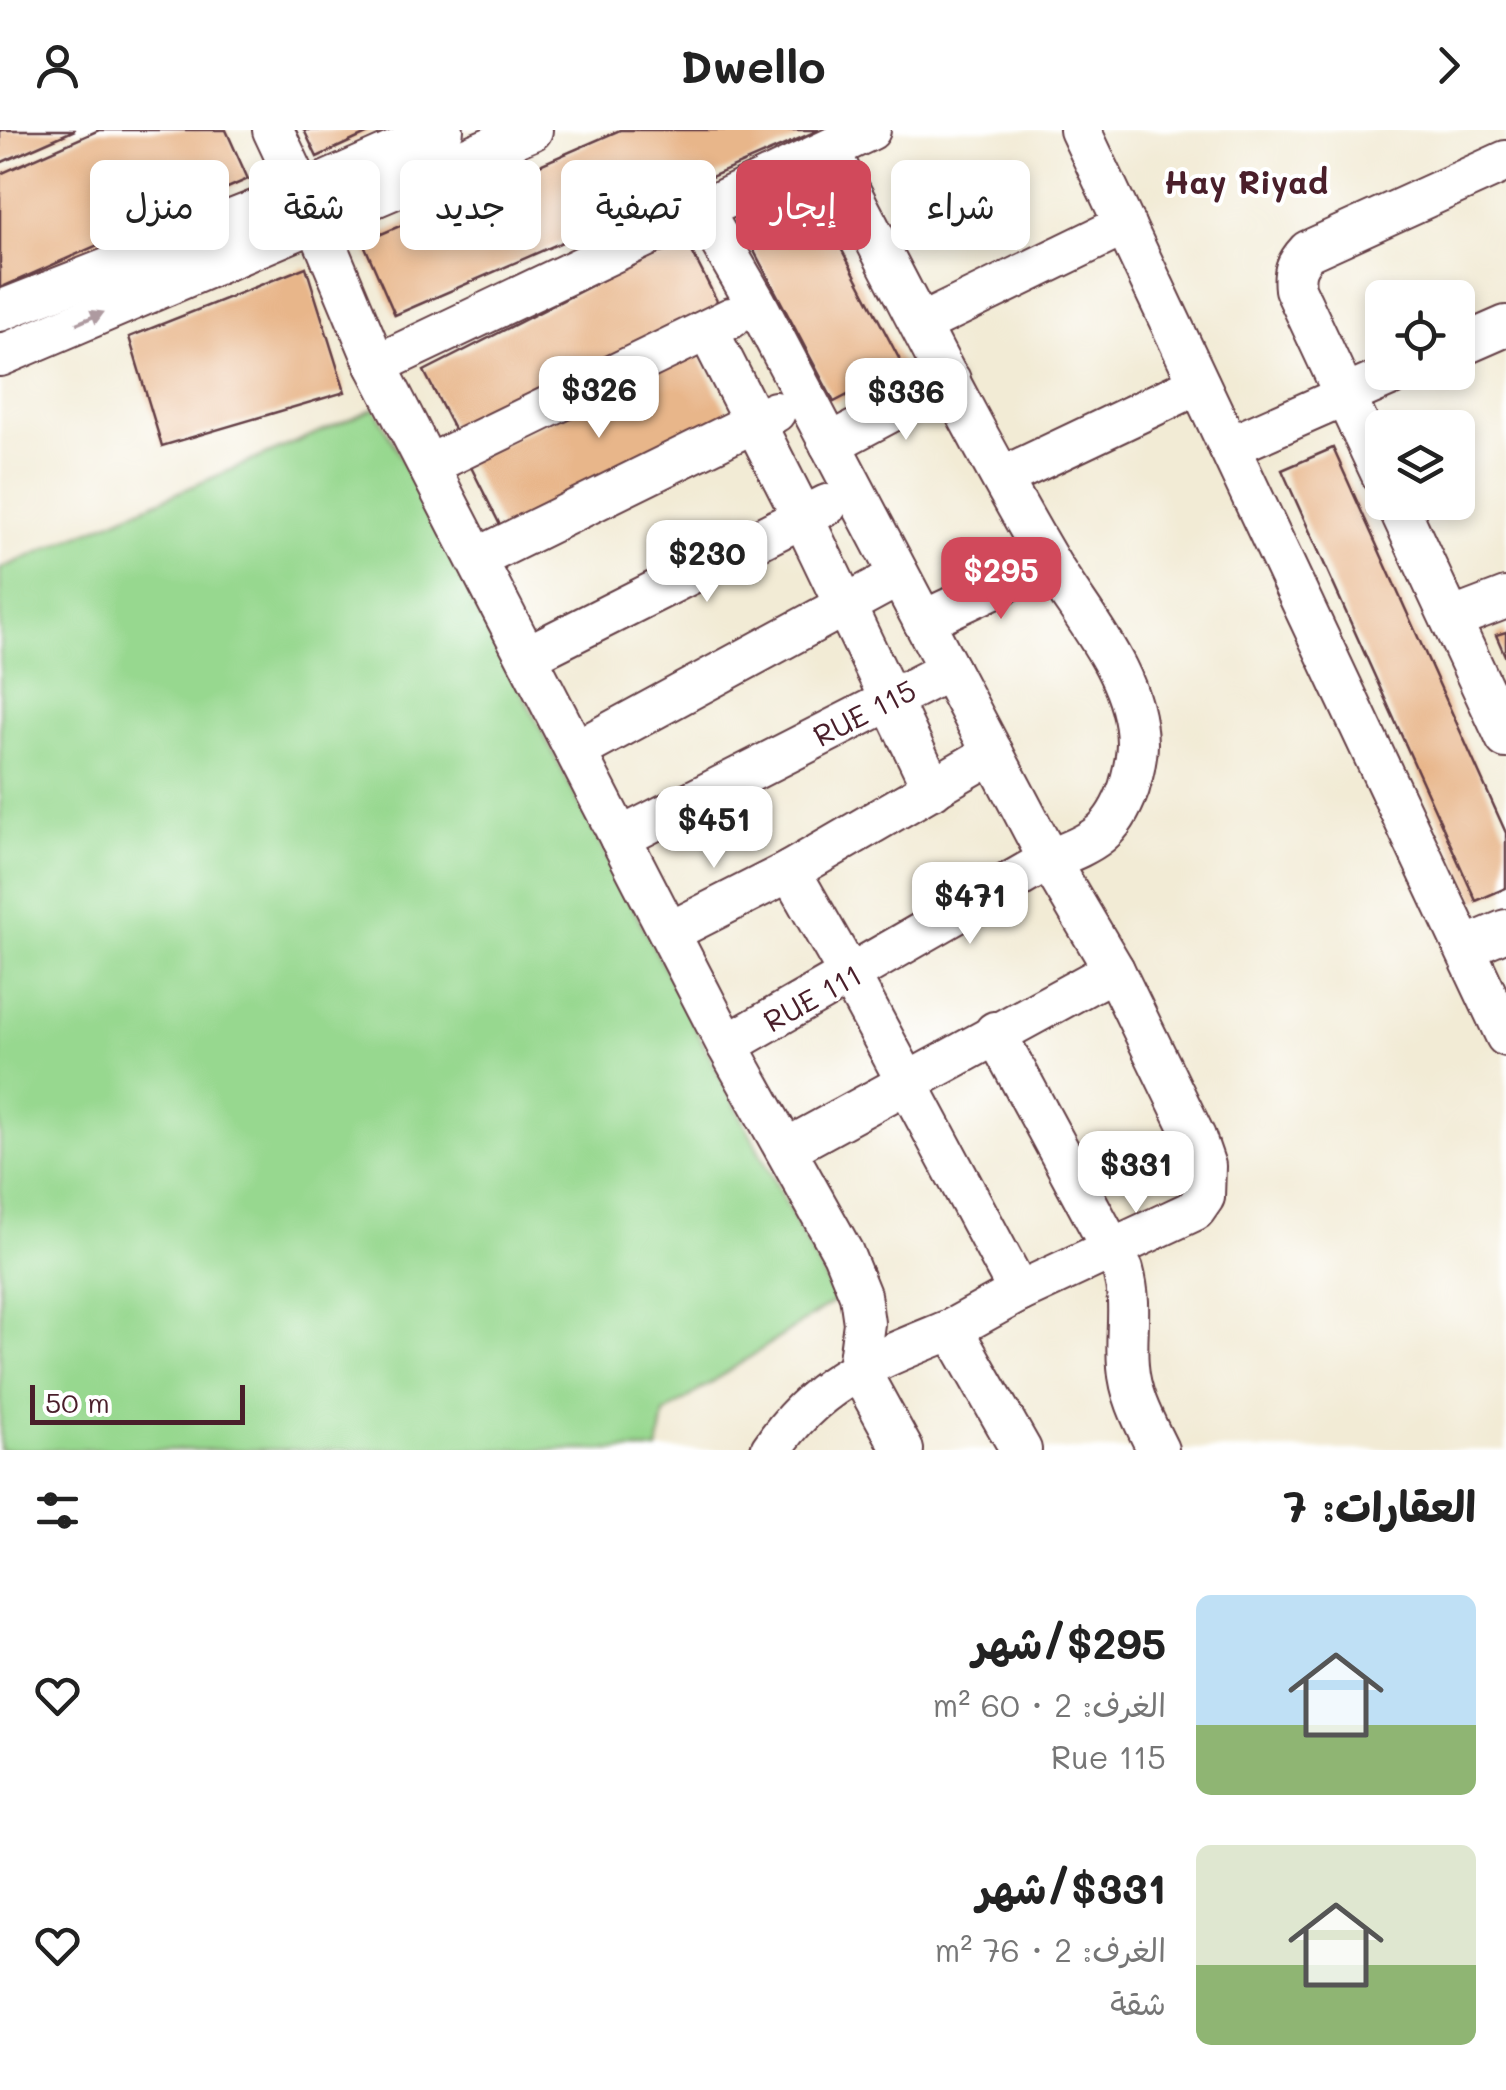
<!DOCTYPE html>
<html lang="ar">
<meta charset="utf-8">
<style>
:root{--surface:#fff;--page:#f2f2f2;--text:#222;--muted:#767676;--accent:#d1495b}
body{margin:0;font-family:Mali,"Playpen Sans Arabic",sans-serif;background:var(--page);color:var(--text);direction:rtl;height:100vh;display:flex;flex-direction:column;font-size:38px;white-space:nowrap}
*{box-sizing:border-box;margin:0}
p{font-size:32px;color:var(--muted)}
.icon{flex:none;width:55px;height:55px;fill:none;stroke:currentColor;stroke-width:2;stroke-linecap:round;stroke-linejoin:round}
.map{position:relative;height:1320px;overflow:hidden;direction:ltr}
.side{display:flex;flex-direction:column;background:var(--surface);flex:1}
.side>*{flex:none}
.top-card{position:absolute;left:30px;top:30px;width:1000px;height:90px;direction:rtl;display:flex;gap:20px}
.controls{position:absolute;left:1365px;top:150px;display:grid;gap:20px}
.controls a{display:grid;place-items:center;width:110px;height:110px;border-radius:15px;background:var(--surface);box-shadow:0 5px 15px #0003;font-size:50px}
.scale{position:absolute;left:30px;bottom:25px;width:215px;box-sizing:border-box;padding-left:10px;border:5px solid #4a1f2b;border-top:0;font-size:28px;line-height:35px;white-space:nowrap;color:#4a1f2b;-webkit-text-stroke:8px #fff;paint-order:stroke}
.price{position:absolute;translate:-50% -85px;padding:0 22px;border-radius:20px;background:#fff;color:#222;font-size:32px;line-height:65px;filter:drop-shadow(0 2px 5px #0008)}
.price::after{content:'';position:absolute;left:50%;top:60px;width:30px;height:22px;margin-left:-15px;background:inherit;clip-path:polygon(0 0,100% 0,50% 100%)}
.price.selected{background:var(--accent);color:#fff}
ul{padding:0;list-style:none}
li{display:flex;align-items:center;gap:30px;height:250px;padding:0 30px}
li span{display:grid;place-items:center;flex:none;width:280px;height:200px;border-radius:15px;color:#555}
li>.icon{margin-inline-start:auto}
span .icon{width:120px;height:120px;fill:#fffc;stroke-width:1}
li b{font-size:42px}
h2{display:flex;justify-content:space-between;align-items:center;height:120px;padding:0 30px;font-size:42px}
.tag{padding:0 35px;border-radius:15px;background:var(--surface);box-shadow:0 5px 15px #0003;font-size:35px;line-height:90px}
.tag.selected{background:var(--accent);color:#fff}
header{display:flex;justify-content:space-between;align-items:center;height:130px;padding:0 30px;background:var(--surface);font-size:45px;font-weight:800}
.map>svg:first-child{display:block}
</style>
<header><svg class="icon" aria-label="forward" viewBox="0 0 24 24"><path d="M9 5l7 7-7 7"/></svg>Dwello<svg class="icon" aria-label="person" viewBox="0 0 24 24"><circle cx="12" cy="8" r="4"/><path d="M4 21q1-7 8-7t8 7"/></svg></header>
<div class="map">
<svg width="1506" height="1320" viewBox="0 0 1506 1320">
<rect width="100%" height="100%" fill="#fff"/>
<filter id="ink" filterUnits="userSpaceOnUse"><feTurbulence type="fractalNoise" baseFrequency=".01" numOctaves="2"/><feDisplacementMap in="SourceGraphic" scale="20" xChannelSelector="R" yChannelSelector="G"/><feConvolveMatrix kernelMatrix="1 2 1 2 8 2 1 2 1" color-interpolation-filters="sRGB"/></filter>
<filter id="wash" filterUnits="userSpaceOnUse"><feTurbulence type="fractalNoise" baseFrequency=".0048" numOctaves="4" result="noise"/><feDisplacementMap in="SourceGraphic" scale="40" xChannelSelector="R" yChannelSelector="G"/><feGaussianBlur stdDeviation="2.25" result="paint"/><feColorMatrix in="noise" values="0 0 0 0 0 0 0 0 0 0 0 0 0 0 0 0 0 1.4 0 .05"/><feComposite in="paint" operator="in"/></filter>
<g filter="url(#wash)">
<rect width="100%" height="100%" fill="#f2ebd5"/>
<!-- green -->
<polygon fill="#97d88f" stroke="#707c5d" stroke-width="2.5" points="375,278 836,1170 664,1284 658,1320 0,1320 0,439"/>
<g id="blocks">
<!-- building -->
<g fill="#e8b68a">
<polygon points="0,0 75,0 0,33"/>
<polygon points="99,0 226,0 248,49 0,158 0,44"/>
<polygon points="304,0 375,0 317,27"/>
<polygon points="620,0 819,0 395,185 363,112"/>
<polygon points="805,50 903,236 834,272 736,87"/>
<polygon points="685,108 720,177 459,309 424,241"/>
<polygon points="306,137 345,262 162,316 129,207"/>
<polygon points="695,219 731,290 504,403 468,331"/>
<polygon points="1333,318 1506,703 1506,758 1476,771 1282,340"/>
<polygon points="1506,502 1506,528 1496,505"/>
</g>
</g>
</g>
<g filter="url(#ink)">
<use href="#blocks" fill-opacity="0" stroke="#633e44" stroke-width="2.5"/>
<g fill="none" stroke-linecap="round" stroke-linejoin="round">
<!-- minor casing -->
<g stroke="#633e44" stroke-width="44">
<g id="minor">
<polyline points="273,0 317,94 376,235 727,915 843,1123 860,1165 864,1193 858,1238"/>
<polyline points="1080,0 1506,906"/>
<polyline points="701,78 756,173 1049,730 1114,840 1195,1007 1205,1036 1204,1067 1195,1080 1019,1162 952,1199"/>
<polyline points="0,181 303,62 443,0"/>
<polyline points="921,194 1125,95"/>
<polyline points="708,201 803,388 933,659"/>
<polyline points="1458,217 1506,196"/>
<polyline points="0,226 532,0"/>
<polyline points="376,235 870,0"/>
<polyline points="830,314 950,250"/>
<polyline points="1229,317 1399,242"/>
<polyline points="429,335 731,188"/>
<path d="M1382 345 1295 159C1293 142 1296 134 1308 121L1506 31"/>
<polyline points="1003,347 1199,254"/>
<polyline points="1396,372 1506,608"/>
<polyline points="478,428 775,282"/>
<polyline points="1451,489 1506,468"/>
<polyline points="923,491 1049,432"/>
<polyline points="527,526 827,375"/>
<polyline points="576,621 899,446"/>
<polyline points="993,623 790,741 850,846 1019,1162"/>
<polyline points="620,708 949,540"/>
<polyline points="670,802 790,741"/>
<polyline points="1466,817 1506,800"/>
<path d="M995 902 1123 1140C1133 1177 1125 1201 1128 1236 1130 1267 1145 1293 1158 1320"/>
<path d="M727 915 1049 730C1093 712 1112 705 1129 658 1133 644 1137 627 1137 613 1136 544 1081 486 1048 430 970 297 901 157 829 21"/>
<polyline points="786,1019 1114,840"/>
<polyline points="858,1238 903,1320"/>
<path d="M771 1320C818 1249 877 1230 952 1199L1021 1320"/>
</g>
</g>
<!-- minor -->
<use href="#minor" stroke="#fff" stroke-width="40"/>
</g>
<!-- one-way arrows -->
<defs><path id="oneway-solid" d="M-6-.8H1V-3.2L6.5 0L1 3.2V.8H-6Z" transform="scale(2.5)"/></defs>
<use fill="#ae9aa0" href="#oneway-solid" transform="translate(90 188) rotate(-23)"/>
</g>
<g text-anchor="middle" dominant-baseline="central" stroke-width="8" stroke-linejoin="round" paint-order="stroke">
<!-- street labels -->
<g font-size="30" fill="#4a1f2b" stroke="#fff">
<text transform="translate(864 582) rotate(-27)">RUE 115</text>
<text transform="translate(812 867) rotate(-29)">RUE 111</text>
</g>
<!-- neighbourhood labels -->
<g font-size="32" font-weight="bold" fill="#4a1f2b" stroke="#fff">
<text x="1246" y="51">Hay Riyad</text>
</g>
</g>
</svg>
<div class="controls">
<a><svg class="icon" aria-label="locate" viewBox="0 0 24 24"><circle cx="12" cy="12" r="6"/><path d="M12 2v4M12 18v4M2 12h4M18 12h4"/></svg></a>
<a><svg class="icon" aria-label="layers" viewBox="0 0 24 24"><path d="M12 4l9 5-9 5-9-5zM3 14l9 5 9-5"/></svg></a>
</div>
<div class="scale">50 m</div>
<b class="price" style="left:599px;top:311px">$326</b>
<b class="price" style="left:906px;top:313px">$336</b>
<b class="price" style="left:707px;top:475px">$230</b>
<b class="price selected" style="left:1001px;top:492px">$295</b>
<b class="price" style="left:714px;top:741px">$451</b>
<b class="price" style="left:970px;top:817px">$471</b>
<b class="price" style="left:1136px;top:1086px">$331</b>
<div class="top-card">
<a class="tag">شراء</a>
<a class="tag selected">إيجار</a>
<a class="tag">تصفية</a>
<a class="tag">جديد</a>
<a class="tag">شقة</a>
<a class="tag">منزل</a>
</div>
</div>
<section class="side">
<h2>العقارات: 7<svg class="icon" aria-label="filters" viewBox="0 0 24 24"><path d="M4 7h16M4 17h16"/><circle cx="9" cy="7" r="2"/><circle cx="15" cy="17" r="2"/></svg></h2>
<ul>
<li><span style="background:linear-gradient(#bfe0f5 65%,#8fb573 0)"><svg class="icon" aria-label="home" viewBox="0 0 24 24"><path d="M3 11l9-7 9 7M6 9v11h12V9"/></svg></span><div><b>$295/شهر</b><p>الغرف: 2 · 60 m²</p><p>Rue 115</p></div><svg class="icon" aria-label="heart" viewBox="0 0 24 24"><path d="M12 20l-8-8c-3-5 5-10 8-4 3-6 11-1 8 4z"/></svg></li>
<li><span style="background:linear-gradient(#dfe7d0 60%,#8fb573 0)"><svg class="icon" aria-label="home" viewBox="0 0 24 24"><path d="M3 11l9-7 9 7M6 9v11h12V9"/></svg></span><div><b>$331/شهر</b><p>الغرف: 2 · 76 m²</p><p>شقة</p></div><svg class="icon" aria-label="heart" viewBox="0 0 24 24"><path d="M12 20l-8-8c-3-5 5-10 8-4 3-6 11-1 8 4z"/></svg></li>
</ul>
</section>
